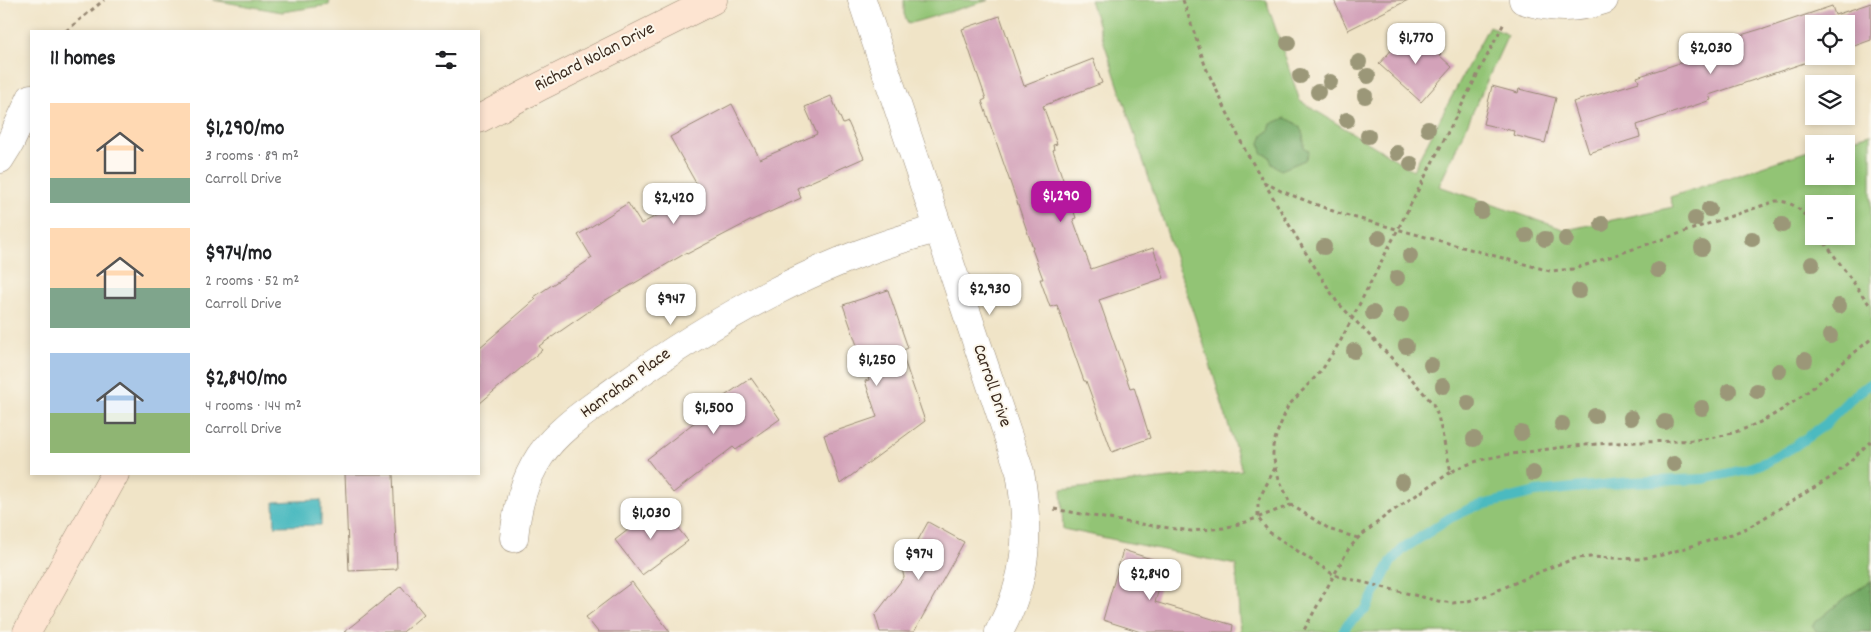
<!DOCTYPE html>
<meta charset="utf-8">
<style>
:root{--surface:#fff;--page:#f2f2f2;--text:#202124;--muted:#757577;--accent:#b5179e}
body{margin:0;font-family:Dekko,sans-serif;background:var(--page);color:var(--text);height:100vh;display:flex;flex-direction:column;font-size:19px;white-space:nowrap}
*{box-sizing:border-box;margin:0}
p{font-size:16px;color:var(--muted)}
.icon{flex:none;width:28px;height:28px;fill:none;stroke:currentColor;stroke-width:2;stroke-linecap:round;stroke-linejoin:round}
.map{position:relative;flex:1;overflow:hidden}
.side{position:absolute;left:30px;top:30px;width:450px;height:445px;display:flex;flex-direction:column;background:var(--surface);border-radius:0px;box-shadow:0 2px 8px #0003}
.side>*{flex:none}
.buttons{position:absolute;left:1805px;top:15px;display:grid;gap:10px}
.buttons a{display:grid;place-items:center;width:50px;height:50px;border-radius:0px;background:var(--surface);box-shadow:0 2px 8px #0003;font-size:25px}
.price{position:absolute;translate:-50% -42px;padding:0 11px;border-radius:10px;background:#fff;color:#222;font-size:16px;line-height:32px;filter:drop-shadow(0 1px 2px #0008)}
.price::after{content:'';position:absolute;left:50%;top:30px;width:15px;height:11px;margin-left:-8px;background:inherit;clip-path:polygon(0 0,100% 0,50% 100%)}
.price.selected{background:var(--accent);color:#fff}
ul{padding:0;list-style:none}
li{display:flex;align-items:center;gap:15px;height:125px;padding:0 20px}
li span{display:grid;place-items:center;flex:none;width:140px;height:100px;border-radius:0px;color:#555}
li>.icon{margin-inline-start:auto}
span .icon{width:60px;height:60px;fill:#fffc;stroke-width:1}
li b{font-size:21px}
h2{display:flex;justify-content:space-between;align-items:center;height:60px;padding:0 20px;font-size:21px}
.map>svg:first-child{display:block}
</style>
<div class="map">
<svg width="1871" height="632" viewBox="0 0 1871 632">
<rect width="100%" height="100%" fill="#fbf7ec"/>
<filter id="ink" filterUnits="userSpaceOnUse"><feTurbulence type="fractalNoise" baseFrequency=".02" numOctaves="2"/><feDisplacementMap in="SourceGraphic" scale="10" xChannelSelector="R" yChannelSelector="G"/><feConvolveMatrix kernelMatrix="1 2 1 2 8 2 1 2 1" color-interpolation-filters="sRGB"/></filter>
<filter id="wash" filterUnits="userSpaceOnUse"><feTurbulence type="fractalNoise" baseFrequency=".0096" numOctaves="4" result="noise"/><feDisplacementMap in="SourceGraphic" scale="20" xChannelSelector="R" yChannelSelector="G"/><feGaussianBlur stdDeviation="1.12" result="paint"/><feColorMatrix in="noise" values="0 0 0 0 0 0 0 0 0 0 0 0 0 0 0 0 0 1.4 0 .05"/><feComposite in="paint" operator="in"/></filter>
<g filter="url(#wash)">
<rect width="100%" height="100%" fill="#f0e4c7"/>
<!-- green -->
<g fill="#92c474" stroke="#667749" fill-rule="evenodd">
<polygon points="213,0 330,0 329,5 282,12"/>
<polygon points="904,0 989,0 908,24 904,14"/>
<path d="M1090 0H1266L1300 101 1413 170 1489 26 1508 35 1439 186 1566 230 1673 207 1670 197 1814 149V176H1846V144H1834L1871 134V632H1240L1236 565 1063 529 1061 490 1242 470 1207 354ZM1814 204H1846V236H1814Z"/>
</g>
<!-- forest -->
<g fill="#75aa66" stroke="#586a42">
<path d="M1285 118C1301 124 1304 130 1304 147L1309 151 1305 160 1281 170 1272 164 1269 156 1262 153 1260 143 1263 135 1269 131 1271 124Z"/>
<polygon points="1871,581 1871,632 1817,632 1812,625 1844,599"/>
</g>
<!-- water -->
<polygon fill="#4bbac0" stroke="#43726f" points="321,500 321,525 275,526 274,502"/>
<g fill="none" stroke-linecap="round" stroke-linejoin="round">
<!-- stream -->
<polyline stroke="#4bbac0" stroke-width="10" points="1343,632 1347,625 1366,609 1391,562 1403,549 1450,518 1474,507 1536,492 1630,482 1704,479 1747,469 1769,461 1795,446 1826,424 1850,399 1871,383"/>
</g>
<g id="blocks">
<!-- building -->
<g fill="#d3a2b9">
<polygon points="1334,0 1408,0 1348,30"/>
<polygon points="1871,3 1871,40 1846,49 1846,24 1814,24 1814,56 1825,56 1709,95 1711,100 1637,125 1640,137 1589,153 1573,102 1639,82 1637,77 1710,53 1708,45 1764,28 1764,29 1832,6 1835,15"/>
<polygon points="1000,16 1024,86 1093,59 1102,83 1043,106 1057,144 1053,145 1054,150 1053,150 1076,218 1073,219 1091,269 1153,248 1164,278 1099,300 1130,388 1134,387 1150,438 1112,452 1086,381 1084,381 1057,305 1050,307 1040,279 1043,279 1032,249 1033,248 982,101 986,99 962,29"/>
<polygon points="1411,28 1441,54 1439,55 1452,67 1421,102 1379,64"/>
<polygon points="1492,86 1518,93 1519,89 1556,98 1545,143 1513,135 1514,131 1483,124"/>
<polygon points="831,96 843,124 848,122 864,158 797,188 801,198 750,221 687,254 686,253 604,301 539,346 542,350 479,404 479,348 536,299 534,297 592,258 578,235 628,203 641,224 701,192 670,137 732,104 760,159 817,134 805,107"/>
<polygon points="888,290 908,348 901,351 925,421 840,484 824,435 877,417 865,381 869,380 843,305"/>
<polygon points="751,378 780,419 736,450 733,447 673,493 647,459 709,411 707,408"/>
<polygon points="345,474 393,474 397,569 349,571"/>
<polygon points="660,505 688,541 642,575 615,540"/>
<polygon points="928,522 964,542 914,632 880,632 875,615 904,577 902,569"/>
<polygon points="1123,550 1167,564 1155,602 1233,625 1232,632 1141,632 1103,620"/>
<polygon points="632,582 670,632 598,632 586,617"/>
<polygon points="401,586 424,614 403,632 344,632"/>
</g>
</g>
</g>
<g filter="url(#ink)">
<use href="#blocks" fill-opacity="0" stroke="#968772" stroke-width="1"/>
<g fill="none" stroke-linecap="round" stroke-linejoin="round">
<!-- minor casing -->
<g stroke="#968772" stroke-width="29">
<g id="minor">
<path d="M862 0 1020 472C1030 531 1028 579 999 632"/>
<path d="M1523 0C1550 9 1578 9 1604 0"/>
<polyline points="0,159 10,143 31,98"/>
<path d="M514 538C517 508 523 482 540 456 559 428 590 409 617 389 714 320 821 258 938 229"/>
</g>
</g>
<!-- secondary casing -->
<g stroke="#968772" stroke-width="29">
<g id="secondary">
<polyline points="479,119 541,86 713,0"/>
<polyline points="27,632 115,474"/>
</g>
</g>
<!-- path -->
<g stroke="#968772" stroke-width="3" stroke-dasharray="4 4" stroke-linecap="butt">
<path d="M1183 0 1206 68 1245 150 1304 250 1337 302 1410 377 1433 404 1438 416 1451 472C1475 459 1501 455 1528 452 1565 446 1602 443 1641 442 1674 441 1707 442 1738 431 1788 415 1831 371 1871 339"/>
<polyline points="66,31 104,0"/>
<path d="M1264 182 1281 191 1338 213 1550 271 1574 269 1776 201C1795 201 1804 213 1814 227"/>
<polyline points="1820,236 1871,307"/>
<polyline points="1275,468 1258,501 1258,518 1269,532 1334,575 1303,632"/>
<polyline points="1451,472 1388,514 1358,538 1348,550 1334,575 1438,601 1453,603 1468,601 1485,596 1551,567 1577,558 1590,557 1638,559 1662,555 1732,534 1749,527 1835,475 1871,441"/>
<polyline points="1054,509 1126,522 1191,531 1224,528 1246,522 1291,505"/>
<polyline points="1358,538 1331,530 1291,505 1279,479 1273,456 1273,446 1277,433 1288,406 1322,370 1341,340 1504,23"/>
</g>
<!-- minor -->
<use href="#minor" stroke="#fff" stroke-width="28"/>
<!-- secondary -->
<use href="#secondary" stroke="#fde4d1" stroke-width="28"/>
</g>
<!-- trees -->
<g fill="#9b9778">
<circle cx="1288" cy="43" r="8"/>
<circle cx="1359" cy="62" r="8"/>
<circle cx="1300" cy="76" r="8"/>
<circle cx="1368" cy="76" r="8"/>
<circle cx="1330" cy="82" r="8"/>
<circle cx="1318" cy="92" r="8"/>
<circle cx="1365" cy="96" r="8"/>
<circle cx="1347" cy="120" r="8"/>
<circle cx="1428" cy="129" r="8"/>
<circle cx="1368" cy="136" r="8"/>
<circle cx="1397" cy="153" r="8"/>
<circle cx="1411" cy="164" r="8"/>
<circle cx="1709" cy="209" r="8"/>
<circle cx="1481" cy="211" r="8"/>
<circle cx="1695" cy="219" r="8"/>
<circle cx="1602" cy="224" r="8"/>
<circle cx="1782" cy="225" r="8"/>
<circle cx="1526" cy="235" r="8"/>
<circle cx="1379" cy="238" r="8"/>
<circle cx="1545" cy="239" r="8"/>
<circle cx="1566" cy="239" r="8"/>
<circle cx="1752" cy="239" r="8"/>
<circle cx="1324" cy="247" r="8"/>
<circle cx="1702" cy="248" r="8"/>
<circle cx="1410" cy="256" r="8"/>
<circle cx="1812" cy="264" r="8"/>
<circle cx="1658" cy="270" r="8"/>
<circle cx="1397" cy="278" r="8"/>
<circle cx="1579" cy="291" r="8"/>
<circle cx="1839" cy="306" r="8"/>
<circle cx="1373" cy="313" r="8"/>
<circle cx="1401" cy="315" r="8"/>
<circle cx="1830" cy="336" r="8"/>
<circle cx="1406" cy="346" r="8"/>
<circle cx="1354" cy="351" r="8"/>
<circle cx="1805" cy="360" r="8"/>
<circle cx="1431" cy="365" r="8"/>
<circle cx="1779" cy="371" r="8"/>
<circle cx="1443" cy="386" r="8"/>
<circle cx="1729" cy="391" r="8"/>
<circle cx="1757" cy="391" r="8"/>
<circle cx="1468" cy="403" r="8"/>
<circle cx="1702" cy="408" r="8"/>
<circle cx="1595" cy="416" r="8"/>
<circle cx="1631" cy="418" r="8"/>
<circle cx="1665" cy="422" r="8"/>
<circle cx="1562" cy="424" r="8"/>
<circle cx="1521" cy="433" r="8"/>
<circle cx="1474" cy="439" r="8"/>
<circle cx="1674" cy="464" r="8"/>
<circle cx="1533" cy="473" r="8"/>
<circle cx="1402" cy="482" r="8"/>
</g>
</g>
<g text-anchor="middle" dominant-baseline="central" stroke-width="4" stroke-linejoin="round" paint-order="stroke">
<!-- street labels -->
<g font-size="18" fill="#3b2a1e" stroke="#fbf7ec">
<text transform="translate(595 58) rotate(-27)">Richard Nolan Drive</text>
<text transform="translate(626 384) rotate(-36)">Hanrahan Place</text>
<text transform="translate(991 386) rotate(71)">Carroll Drive</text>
</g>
</g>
</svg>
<div class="buttons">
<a><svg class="icon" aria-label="locate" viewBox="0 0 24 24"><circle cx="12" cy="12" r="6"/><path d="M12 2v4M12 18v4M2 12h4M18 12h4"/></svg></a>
<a><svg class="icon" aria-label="layers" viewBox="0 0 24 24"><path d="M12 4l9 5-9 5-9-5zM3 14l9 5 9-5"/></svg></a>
<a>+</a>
<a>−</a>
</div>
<b class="price" style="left:1416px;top:65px">$1,770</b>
<b class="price" style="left:1711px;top:75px">$2,030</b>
<b class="price selected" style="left:1061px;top:223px">$1,290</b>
<b class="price" style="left:674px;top:225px">$2,420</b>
<b class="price" style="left:990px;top:316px">$2,930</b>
<b class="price" style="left:671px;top:326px">$947</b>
<b class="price" style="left:877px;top:387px">$1,250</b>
<b class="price" style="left:714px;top:435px">$1,500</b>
<b class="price" style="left:651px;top:540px">$1,030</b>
<b class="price" style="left:919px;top:581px">$974</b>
<b class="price" style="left:1150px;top:601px">$2,840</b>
<section class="side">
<h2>11 homes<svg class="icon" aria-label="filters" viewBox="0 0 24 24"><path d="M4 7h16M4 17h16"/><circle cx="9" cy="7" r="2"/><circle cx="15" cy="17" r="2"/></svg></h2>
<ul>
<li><span style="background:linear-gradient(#ffd9b3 75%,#7fa58c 0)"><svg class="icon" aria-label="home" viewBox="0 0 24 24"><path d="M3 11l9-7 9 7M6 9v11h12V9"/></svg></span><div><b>$1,290/mo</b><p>3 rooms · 89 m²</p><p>Carroll Drive</p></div></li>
<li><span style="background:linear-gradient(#ffd9b3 60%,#7fa58c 0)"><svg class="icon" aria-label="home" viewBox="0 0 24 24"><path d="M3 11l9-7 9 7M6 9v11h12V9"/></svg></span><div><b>$974/mo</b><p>2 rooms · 52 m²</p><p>Carroll Drive</p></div></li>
<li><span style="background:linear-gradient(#a9c7e8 60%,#8fb573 0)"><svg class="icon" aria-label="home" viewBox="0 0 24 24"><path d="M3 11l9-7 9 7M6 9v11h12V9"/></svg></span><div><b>$2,840/mo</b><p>4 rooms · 144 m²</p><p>Carroll Drive</p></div></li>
</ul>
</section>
</div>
